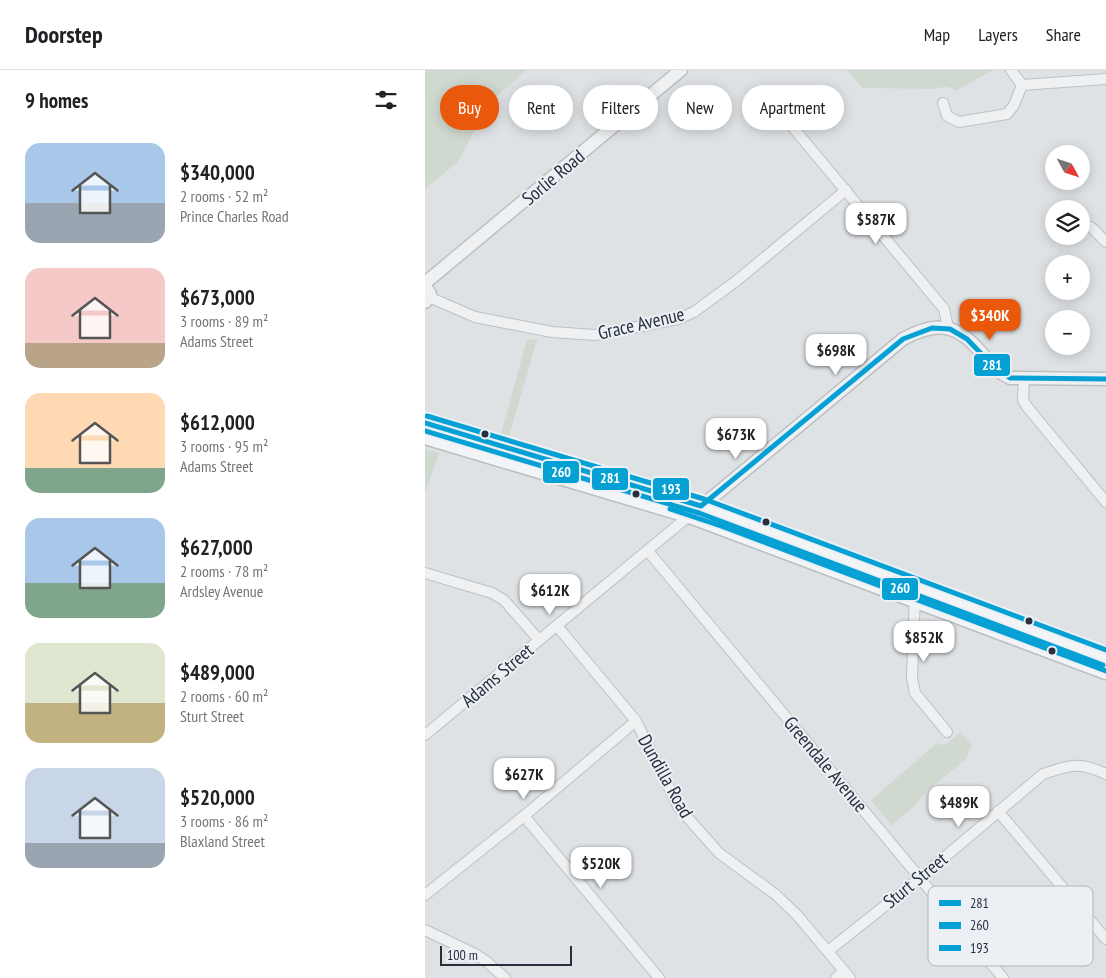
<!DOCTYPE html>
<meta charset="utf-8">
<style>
:root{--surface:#fff;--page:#f2f2f2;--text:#202124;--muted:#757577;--line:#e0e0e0;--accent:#ea580c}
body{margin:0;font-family:"PT Sans Narrow",sans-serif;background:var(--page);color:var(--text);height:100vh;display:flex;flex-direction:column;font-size:19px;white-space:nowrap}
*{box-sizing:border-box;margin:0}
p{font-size:16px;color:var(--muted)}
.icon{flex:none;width:28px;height:28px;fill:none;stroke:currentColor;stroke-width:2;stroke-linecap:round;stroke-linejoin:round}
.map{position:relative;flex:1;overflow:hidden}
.side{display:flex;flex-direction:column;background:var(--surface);width:425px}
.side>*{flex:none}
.top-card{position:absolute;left:15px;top:15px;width:475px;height:45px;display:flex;gap:10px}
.needle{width:32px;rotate:130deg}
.controls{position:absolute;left:620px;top:75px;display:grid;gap:10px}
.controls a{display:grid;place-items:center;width:45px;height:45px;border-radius:50%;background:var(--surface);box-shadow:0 2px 12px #0003;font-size:25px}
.scale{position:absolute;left:15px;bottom:12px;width:132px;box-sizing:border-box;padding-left:5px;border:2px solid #262f3e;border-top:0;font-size:14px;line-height:18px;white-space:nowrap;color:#262f3e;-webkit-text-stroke:4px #ecf0f5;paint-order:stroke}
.price{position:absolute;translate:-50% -42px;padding:0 11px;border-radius:10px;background:#fff;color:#222;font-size:16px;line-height:32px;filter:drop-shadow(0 1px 2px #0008)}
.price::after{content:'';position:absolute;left:50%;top:30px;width:15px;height:11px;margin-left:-8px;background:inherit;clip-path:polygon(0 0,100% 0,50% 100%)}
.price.current{background:var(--accent);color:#fff}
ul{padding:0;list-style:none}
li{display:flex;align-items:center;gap:15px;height:125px;padding:0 25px}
li span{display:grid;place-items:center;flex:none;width:140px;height:100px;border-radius:15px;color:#555}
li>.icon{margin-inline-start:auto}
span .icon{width:60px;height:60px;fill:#fffc;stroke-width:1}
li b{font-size:21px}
h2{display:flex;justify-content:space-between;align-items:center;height:60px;padding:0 25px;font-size:21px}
.pill{padding:0 18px;border-radius:22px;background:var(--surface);box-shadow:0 2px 12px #0003;font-size:18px;line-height:45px}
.pill.current{background:var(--accent);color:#fff}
header{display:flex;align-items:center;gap:30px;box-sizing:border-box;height:70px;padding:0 25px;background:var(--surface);border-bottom:1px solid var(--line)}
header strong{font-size:24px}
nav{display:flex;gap:28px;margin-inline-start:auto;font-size:18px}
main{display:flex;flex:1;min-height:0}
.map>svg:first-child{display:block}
</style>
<header>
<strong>Doorstep</strong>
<nav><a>Map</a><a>Layers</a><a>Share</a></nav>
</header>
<main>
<section class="side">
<h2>9 homes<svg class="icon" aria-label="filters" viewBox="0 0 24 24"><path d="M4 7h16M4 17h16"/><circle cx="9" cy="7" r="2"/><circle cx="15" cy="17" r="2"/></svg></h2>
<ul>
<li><span style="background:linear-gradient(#a9c7e8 60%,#9aa5b1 0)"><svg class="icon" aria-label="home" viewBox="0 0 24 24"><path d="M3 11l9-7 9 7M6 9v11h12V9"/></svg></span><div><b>$340,000</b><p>2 rooms · 52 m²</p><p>Prince Charles Road</p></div></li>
<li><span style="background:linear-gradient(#f6c9c9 75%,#b9a48a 0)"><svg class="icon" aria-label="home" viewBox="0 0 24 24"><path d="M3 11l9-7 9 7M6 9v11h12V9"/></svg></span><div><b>$673,000</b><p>3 rooms · 89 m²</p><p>Adams Street</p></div></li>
<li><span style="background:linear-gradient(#ffd9b3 75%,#7fa58c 0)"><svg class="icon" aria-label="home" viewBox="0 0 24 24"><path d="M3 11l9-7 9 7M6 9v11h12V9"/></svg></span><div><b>$612,000</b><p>3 rooms · 95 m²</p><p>Adams Street</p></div></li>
<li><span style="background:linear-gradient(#a9c7e8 65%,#7fa58c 0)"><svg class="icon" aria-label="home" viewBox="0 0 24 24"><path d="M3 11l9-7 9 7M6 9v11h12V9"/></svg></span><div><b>$627,000</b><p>2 rooms · 78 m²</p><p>Ardsley Avenue</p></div></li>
<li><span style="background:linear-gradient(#dfe7d0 60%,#c2b280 0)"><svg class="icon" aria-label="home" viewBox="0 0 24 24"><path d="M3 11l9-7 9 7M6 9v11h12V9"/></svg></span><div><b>$489,000</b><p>2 rooms · 60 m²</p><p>Sturt Street</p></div></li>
<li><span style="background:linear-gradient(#c9d6e8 75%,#9aa5b1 0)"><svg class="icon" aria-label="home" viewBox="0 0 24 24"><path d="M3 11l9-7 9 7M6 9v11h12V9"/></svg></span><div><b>$520,000</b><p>3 rooms · 86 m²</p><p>Blaxland Street</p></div></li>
</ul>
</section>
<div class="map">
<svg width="681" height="908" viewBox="0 0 681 908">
<rect width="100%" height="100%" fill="#dfe2e5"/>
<!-- green -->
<g fill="#d0d9d0">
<polygon points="0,0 102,0 63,34 33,92 0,119"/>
<path d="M422 0H568L531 21C524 16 518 16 511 19L437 18Z"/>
<polygon points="102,269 112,270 84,366 76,364"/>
<polygon points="0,379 14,383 0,423"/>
<polygon points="536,662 547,676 540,690 502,721 486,739 466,755 446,730 511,674 520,675"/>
</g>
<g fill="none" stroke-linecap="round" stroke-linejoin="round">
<!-- minor casing -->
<g stroke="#bdc0c3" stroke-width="12">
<g id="minor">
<polyline points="586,0 597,15 681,9"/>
<polyline points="518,33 522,46 534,52 582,44 589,35 597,15"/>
<polyline points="351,37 519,239 523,257"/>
<polyline points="666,157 681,172"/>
<polyline points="4,227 50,247 127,262 170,265 253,249 269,242 310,212 421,120"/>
<polyline points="599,309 598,330 603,338 681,432"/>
<polyline points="223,481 578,908"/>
<polyline points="0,503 67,523 79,530 114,570"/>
<polyline points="490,525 487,607 490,623 522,662"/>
<polyline points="132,556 211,651 254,738 294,783 350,824 372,845 425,908"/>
<polyline points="0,665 265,445"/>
<polyline points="573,741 681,869"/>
<polyline points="99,746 234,908"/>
<polyline points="0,825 99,746 211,651"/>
<polyline points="0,860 50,884 62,892 80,908"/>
<path d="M403 881 495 808 618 704C645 695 654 691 681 704"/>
<polyline points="411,908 419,901"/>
</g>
</g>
<!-- tertiary casing -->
<g stroke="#bdc0c3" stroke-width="15">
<g id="tertiary">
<polyline points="0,213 256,0"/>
<polyline points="0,216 5,224 0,232"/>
<path d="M271 441 478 269C506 254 528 251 551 277 563 289 569 301 585 308L681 309"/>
</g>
</g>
<!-- primary casing -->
<g stroke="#bbbfc3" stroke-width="19">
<g id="primary">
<polyline points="0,353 276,436 681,588"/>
<polyline points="0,366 265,445 681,601"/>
</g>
</g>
<!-- minor -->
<use href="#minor" stroke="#eef0f1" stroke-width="10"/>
<!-- tertiary -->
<use href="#tertiary" stroke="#eef0f1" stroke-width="12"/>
<!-- primary -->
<use href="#primary" stroke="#f3f4f5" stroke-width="16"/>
<!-- bus-1 casing -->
<g stroke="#ecf0f5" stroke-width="9">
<g id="bus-1">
<polyline points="0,353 276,436 478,269 507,258 525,259 542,269 570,298 585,308 681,309"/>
<polyline points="245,439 296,456 681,601"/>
</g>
</g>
<!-- bus-2 casing -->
<g stroke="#ecf0f5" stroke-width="9">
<polyline id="bus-2" points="0,361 274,443 678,595"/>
</g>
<!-- bus-3 casing -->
<g stroke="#ecf0f5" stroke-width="9">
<polyline id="bus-3" points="2,346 279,429 681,580"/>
</g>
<!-- bus-1 -->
<use href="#bus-1" stroke="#06a1d4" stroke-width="5"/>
<!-- bus-2 -->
<use href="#bus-2" stroke="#06a1d4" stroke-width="5"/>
<!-- bus-3 -->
<use href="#bus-3" stroke="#06a1d4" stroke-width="5"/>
</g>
<!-- markers -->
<g fill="#262f3e" stroke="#ecf0f5" stroke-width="2">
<circle cx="60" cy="364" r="4.5"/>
<circle cx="211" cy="424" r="4.5"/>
<circle cx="341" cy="452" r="4.5"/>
<circle cx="604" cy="551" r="4.5"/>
<circle cx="627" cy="581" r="4.5"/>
</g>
<g text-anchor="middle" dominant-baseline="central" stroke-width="4" stroke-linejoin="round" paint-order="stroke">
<!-- street labels -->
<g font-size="19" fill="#262f3e" stroke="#ecf0f5">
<text transform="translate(128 107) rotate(-40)">Sorlie Road</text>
<text transform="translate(216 253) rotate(-13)">Grace Avenue</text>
<text transform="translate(72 605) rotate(-40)">Adams Street</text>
<text transform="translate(401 694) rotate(50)">Greendale Avenue</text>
<text transform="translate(241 706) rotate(61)">Dundilla Road</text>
<text transform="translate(490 810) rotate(-39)">Sturt Street</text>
</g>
</g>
<!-- legend -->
<rect x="503" y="816" width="165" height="80" rx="8" fill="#ecf0f5" stroke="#b1b6be" stroke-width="1"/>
<rect x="514" y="830" width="22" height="6" fill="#06a1d4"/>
<rect x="514" y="852" width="22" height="7" fill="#06a1d4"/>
<rect x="514" y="875" width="22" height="6" fill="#06a1d4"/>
<g font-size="14" fill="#262f3e">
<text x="545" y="838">281</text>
<text x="545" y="860">260</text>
<text x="545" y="883">193</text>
</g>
<g stroke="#ecf0f5" stroke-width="2">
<rect x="548" y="283" width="38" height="24" rx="5" fill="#06a1d4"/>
<rect x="117" y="390" width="38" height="24" rx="5" fill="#06a1d4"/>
<rect x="166" y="397" width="38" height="24" rx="5" fill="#06a1d4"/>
<rect x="227" y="407" width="38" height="24" rx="5" fill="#06a1d4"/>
<rect x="456" y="507" width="38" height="24" rx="5" fill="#06a1d4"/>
</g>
<g font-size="14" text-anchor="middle" font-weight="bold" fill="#fff">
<text x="567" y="300">281</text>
<text x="136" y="407">260</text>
<text x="185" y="413">281</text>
<text x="246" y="424">193</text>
<text x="475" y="523">260</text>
</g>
</svg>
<div class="controls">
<a><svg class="needle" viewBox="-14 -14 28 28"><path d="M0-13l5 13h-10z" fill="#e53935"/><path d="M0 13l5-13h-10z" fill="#757577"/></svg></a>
<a><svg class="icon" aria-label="layers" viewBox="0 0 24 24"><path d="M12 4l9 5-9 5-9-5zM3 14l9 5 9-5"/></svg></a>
<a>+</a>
<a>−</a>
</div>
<div class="scale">100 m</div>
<b class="price" style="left:451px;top:175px">$587K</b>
<b class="price current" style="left:565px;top:271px">$340K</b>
<b class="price" style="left:411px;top:306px">$698K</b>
<b class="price" style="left:311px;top:390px">$673K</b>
<b class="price" style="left:125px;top:546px">$612K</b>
<b class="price" style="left:499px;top:593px">$852K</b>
<b class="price" style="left:99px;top:730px">$627K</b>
<b class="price" style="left:534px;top:758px">$489K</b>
<b class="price" style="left:176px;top:819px">$520K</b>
<div class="top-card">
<a class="pill current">Buy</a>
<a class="pill">Rent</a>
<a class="pill">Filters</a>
<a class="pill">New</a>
<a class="pill">Apartment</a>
</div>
</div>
</main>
